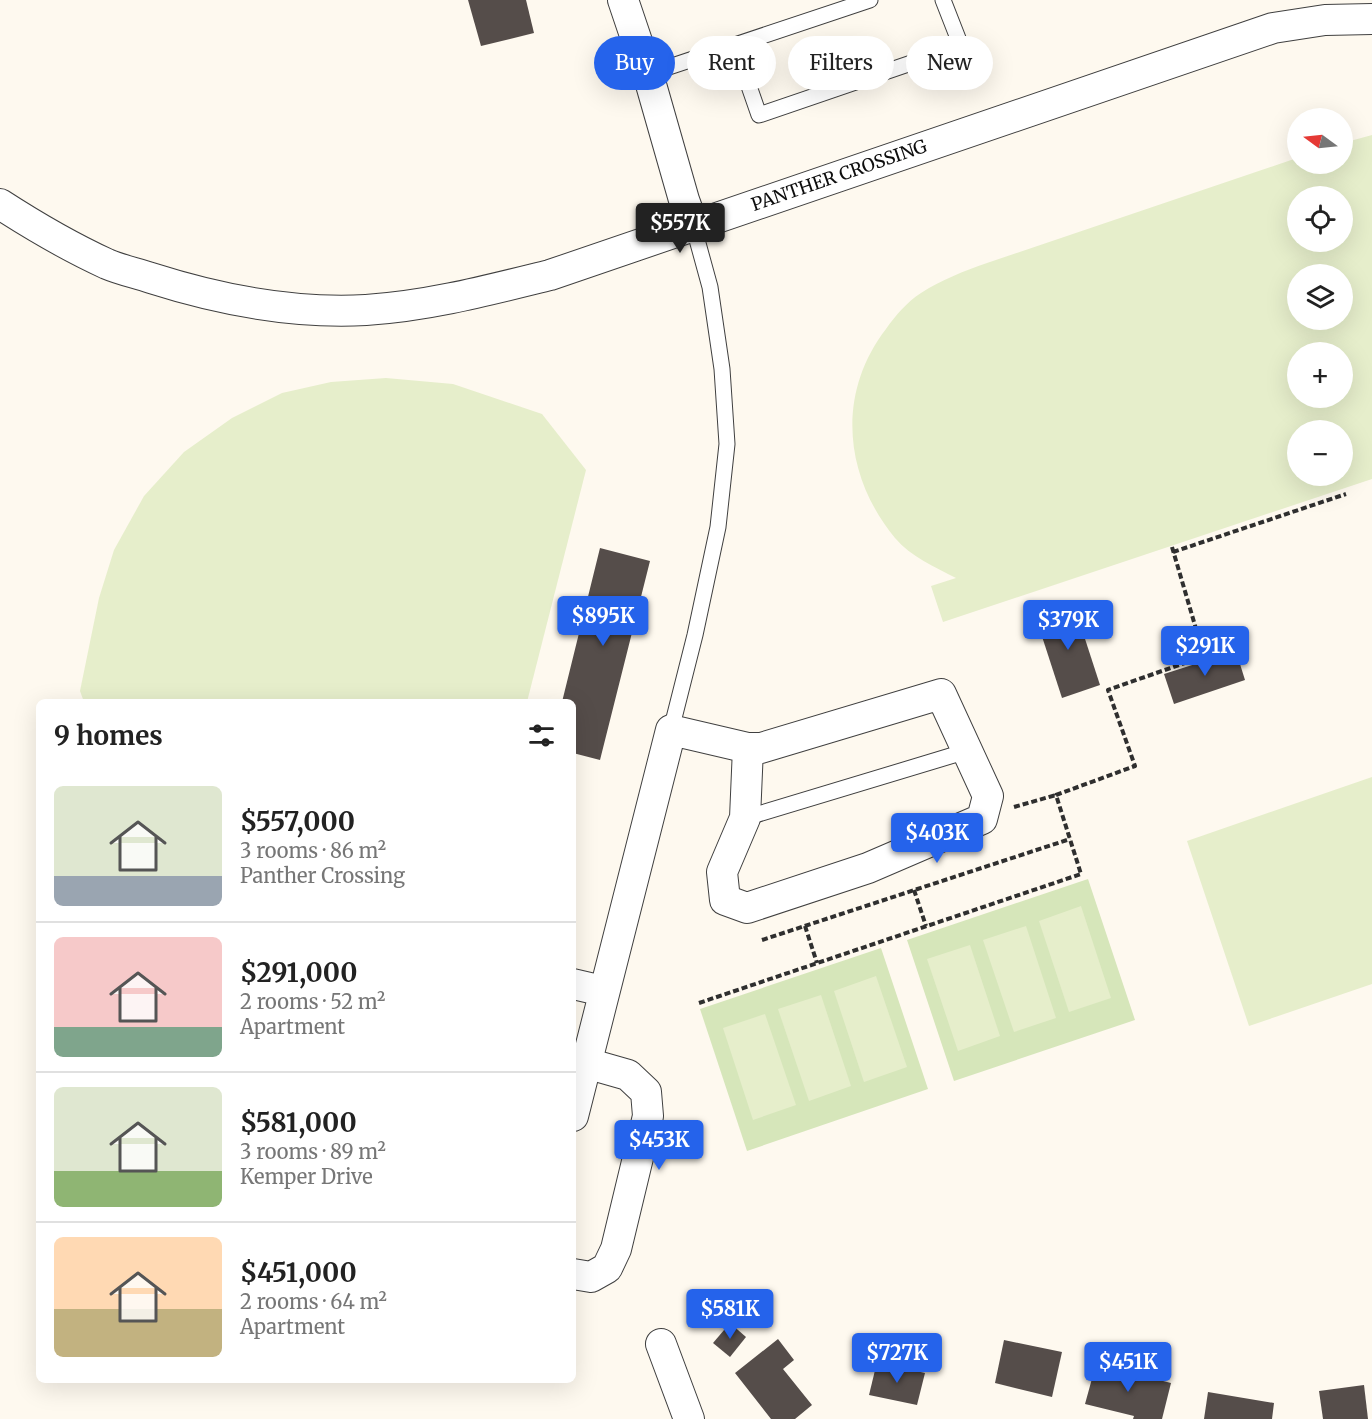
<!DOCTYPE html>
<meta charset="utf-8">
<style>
:root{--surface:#fff;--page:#f6f6f6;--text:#222;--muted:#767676;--line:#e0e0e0;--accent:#2563eb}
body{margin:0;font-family:Merriweather,serif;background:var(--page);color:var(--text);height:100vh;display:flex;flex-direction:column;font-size:22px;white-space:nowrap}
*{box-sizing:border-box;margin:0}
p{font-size:20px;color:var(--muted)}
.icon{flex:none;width:33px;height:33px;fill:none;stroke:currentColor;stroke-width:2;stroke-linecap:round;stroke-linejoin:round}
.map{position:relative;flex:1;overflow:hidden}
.drawer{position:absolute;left:36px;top:699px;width:540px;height:684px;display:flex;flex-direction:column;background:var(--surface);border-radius:9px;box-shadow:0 6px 24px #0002}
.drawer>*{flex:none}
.hud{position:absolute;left:594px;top:36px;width:570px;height:54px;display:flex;gap:12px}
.needle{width:39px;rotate:285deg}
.tools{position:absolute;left:1287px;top:108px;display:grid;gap:12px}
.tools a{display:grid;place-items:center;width:66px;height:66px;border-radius:50%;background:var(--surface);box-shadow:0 6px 24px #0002;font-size:30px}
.price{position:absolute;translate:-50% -51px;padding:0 14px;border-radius:6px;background:var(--accent);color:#fff;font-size:20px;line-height:39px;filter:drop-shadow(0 2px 3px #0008)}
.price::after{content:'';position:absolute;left:50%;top:36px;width:18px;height:14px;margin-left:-9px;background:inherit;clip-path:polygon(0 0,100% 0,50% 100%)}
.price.active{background:#222;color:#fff}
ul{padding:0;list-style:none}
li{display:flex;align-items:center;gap:18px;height:150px;padding:0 18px}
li+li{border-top:2px solid var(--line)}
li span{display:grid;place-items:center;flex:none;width:168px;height:120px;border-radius:9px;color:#555}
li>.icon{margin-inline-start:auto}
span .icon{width:72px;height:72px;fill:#fffc;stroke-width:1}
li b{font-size:26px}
h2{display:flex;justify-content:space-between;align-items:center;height:72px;padding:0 18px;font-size:26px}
.chip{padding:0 21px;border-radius:27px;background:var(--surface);box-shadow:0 6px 24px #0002;font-size:21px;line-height:54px}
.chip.active{background:var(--accent);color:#fff}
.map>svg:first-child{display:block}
</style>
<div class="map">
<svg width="1372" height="1419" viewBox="0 0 1372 1419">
<rect width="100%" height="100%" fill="#fef9ef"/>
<!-- green -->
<g fill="#d6e6ba">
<polygon points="1088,879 1135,1020 954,1081 907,940"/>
<polygon points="881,948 928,1089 747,1151 700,1009"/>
</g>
<!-- pitch -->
<g fill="#e6eecb" fill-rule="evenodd">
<path d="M1372 135V479L943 622 931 586 956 578C935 567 911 557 895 538 844 476 836 394 886 329 895 316 907 302 921 293 941 280 964 271 987 263L1297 158 1298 164H1342L1343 143ZM1298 196H1342V242H1298ZM1298 274H1342V320H1298ZM1298 352H1342V398H1298ZM1298 430H1342V476H1298Z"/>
<polygon points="386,378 453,384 542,414 586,470 527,702 84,702 80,691 99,598 114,550 144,496 184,452 232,418 282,393 331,382"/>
<polygon points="1372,777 1372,984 1249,1026 1187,841"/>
<polygon points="1081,906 1111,998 1069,1012 1039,921"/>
<polygon points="1026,926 1056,1018 1014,1032 983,940"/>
<polygon points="970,945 1000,1036 958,1051 927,959"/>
<polygon points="876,976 907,1067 864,1082 834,991"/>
<polygon points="821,995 851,1086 809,1101 778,1009"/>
<polygon points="765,1014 796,1105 753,1120 723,1028"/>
</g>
<!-- building -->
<g fill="#554d4a">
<polygon points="468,0 526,0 534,33 481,46"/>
<polygon points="600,548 650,561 600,760 573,753 573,702 562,702"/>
<polygon points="1074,605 1100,685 1062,698 1036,618"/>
<polygon points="1236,651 1245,680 1174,704 1164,674"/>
<polygon points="730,1323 746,1337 730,1357 713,1343"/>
<polygon points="778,1339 794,1360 783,1369 812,1405 795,1419 771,1419 735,1373"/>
<polygon points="1004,1340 1062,1352 1052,1397 995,1383"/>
<polygon points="877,1362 925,1373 917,1405 869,1395"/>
<polygon points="1096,1364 1171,1383 1162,1419 1133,1419 1134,1416 1085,1404"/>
<polygon points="1364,1385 1368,1419 1323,1419 1319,1391"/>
<polygon points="1208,1392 1274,1403 1272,1419 1204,1419"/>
</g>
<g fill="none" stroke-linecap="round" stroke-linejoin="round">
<!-- service casing -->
<g stroke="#404040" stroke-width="17">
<g id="service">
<polyline points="735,46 759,115 961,46 943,0"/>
<polyline points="648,74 870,0"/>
<polyline points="671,730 695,635 718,527 727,444 722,369 710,287 693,225"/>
<polyline points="745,818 967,751"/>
</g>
</g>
<!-- minor casing -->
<g stroke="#404040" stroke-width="32">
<g id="minor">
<polyline points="623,0 648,74 684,200 693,225"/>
<path d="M0 204C34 226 70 247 107 264 121 270 136 273 151 278 220 300 293 314 366 310 429 306 489 290 550 275L1273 28 1325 20 1372 19"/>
<polyline points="573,984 603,991"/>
<polyline points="573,1116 671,730 748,748 745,818 722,872 725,900 747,908 868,868 982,819 988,796 941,694 761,748 748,748"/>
<polyline points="573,1274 591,1277 607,1268 616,1249 648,1116 646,1092 628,1075 586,1063"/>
<polyline points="661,1344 689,1419"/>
</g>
</g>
<!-- path -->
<g stroke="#2f2f2f" stroke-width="4" stroke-dasharray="6 3" stroke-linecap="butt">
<polyline points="1172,547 1204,656"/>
<polyline points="1173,552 1346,494"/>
<polyline points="1014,807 1056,795"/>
<polyline points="914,890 926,926"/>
<polyline points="805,926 817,963"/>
<polyline points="762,940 1070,839"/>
<polyline points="699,1003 1081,874 1056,795 1135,766 1108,690 1230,647"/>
</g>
<!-- service -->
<use href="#service" stroke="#fff" stroke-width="15"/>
<!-- minor -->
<use href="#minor" stroke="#fff" stroke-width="30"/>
</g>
<g text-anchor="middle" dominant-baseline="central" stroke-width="6" stroke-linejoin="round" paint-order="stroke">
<!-- street labels -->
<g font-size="18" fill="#0d0d0d" stroke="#fff">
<text transform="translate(839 175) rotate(-19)">PANTHER CROSSING</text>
</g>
</g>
</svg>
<div class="tools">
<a><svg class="needle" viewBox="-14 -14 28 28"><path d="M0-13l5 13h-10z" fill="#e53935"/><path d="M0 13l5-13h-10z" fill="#767676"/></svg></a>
<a><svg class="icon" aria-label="locate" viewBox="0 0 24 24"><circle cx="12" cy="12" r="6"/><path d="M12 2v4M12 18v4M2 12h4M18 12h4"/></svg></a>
<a><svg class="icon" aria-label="layers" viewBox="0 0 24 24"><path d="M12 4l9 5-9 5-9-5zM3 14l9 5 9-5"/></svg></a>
<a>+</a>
<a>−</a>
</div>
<b class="price active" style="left:680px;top:254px">$557K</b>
<b class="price" style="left:603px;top:647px">$895K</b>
<b class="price" style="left:1068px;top:651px">$379K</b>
<b class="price" style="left:1205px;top:677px">$291K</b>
<b class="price" style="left:937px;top:864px">$403K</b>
<b class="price" style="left:659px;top:1171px">$453K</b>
<b class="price" style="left:730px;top:1340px">$581K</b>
<b class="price" style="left:897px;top:1384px">$727K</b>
<b class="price" style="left:1128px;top:1393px">$451K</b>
<div class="hud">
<a class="chip active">Buy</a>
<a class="chip">Rent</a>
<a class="chip">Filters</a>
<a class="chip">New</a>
</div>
<section class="drawer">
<h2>9 homes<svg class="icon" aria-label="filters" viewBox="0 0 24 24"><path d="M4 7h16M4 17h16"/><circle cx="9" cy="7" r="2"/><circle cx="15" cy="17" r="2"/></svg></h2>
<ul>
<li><span style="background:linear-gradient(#dfe7d0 75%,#9aa5b1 0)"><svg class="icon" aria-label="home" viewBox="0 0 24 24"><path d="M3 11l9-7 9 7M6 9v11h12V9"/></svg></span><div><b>$557,000</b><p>3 rooms · 86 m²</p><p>Panther Crossing</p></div></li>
<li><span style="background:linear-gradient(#f6c9c9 75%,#7fa58c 0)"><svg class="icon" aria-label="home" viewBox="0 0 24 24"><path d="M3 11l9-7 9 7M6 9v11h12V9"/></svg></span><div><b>$291,000</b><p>2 rooms · 52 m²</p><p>Apartment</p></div></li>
<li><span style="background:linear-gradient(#dfe7d0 70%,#8fb573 0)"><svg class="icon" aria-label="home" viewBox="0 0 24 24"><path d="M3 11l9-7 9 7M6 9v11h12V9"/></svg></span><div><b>$581,000</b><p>3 rooms · 89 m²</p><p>Kemper Drive</p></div></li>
<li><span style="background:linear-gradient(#ffd9b3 60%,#c2b280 0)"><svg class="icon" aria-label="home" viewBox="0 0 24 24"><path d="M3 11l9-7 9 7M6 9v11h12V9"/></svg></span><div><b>$451,000</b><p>2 rooms · 64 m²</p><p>Apartment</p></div></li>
</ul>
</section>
</div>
